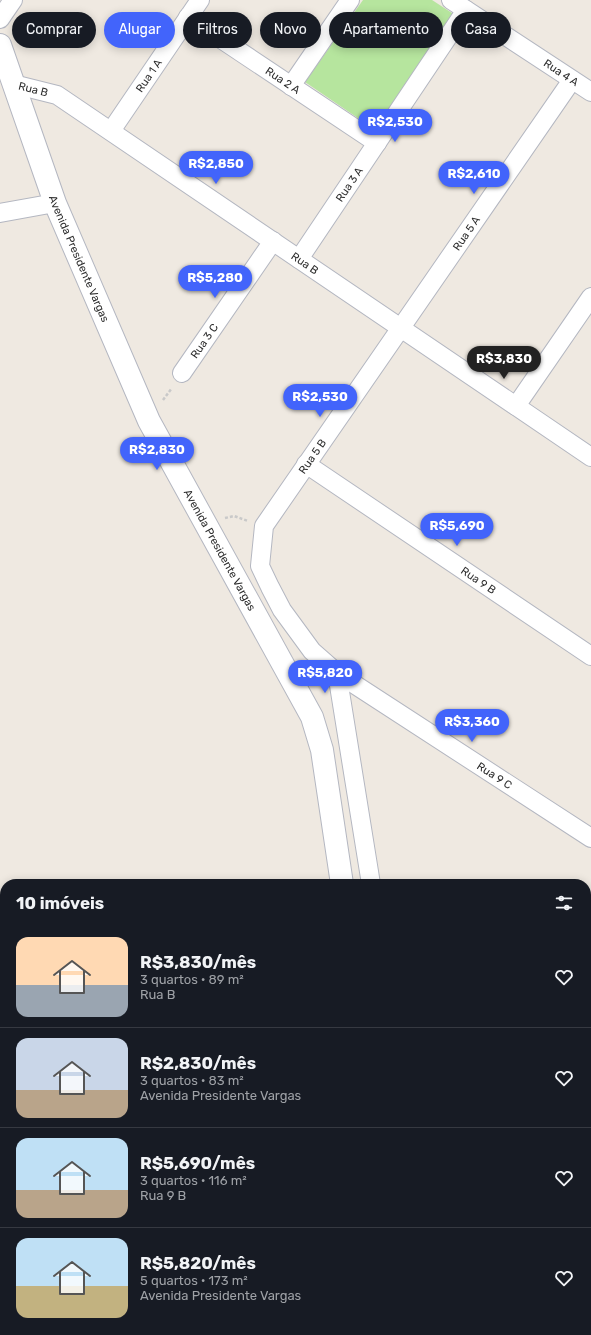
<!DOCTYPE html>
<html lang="pt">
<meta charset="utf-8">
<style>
:root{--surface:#171b24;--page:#242831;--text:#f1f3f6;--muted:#9ea1a6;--line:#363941;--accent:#4264fb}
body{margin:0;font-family:Rubik,sans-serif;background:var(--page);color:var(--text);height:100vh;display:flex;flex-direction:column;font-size:15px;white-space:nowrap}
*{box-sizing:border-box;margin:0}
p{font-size:13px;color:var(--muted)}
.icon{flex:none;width:22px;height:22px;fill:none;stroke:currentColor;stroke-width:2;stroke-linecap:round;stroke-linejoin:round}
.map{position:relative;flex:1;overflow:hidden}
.side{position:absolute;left:0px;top:879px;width:591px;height:456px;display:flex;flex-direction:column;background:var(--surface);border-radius:16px 16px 0 0;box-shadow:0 2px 10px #0003}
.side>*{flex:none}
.top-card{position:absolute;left:12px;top:12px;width:567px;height:36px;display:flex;gap:8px}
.price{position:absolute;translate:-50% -34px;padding:0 9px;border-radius:14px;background:var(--accent);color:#fff;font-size:13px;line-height:26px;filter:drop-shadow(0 1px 2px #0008)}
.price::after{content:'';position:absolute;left:50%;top:24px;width:12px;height:9px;margin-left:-6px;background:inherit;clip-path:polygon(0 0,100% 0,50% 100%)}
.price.selected{background:#222;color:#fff}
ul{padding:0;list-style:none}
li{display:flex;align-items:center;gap:12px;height:100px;padding:0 16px}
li+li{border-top:1px solid var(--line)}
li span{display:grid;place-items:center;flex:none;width:112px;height:80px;border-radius:12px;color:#555}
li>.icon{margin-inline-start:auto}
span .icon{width:48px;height:48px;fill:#fffc;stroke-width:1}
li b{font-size:17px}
h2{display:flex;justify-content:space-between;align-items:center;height:48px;padding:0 16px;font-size:17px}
.pill{padding:0 14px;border-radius:18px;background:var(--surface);box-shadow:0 2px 10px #0003;font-size:14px;line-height:36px}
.pill.selected{background:var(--accent);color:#fff}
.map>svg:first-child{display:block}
</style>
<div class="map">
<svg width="591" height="1335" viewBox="0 0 591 1335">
<rect width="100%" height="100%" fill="#efe9e1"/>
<!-- green -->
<g fill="#b6e59e">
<polygon points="363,0 432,0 455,15 374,129 305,82"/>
<polygon points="257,1330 377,1330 374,1335 255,1335"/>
</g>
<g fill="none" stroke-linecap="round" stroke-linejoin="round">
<!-- street casing -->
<g stroke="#b4b7c1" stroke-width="20">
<g id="street">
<path id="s1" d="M451 0 591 92"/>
<path id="s2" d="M188 17 377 143"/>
<polyline points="0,19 13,0"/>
<path id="s3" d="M13 84 57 95 591 457"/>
<polyline points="291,86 350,0"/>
<path id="s4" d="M111 131 200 0"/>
<polyline points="0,213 55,203"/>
<path id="s5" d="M299 259 466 10"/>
<path id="s6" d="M182 373 273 241"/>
<polyline points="516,406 591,297"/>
<path id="s7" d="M306 464 591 656"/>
<path id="s8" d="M337 673 591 838"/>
<path id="s9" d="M371 884 337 673 312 651 282 610 270 587 260 566 264 526 572 80"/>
<polyline points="586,949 591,941"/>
<polyline points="586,1034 590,1028"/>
<polyline points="586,1293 591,1285"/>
<polyline points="562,1330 570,1335"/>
<polyline points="397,1335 399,1330"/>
</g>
</g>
<!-- secondary casing -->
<g stroke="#b4b7c1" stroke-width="24">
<g id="secondary">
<path id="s10" d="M0 45 55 203 149 421 312 717 322 750 342 884"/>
<polyline points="0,1304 5,1303"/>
<polyline points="210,1330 217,1335"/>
</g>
</g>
<!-- path -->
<g stroke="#c9c9c9" stroke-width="2.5" stroke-dasharray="3 2" stroke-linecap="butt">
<polyline points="163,400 172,388"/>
<polyline points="225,518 234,516 248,521"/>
</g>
<!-- street -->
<use href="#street" stroke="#fff" stroke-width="18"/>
<!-- secondary -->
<use href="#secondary" stroke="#fff" stroke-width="22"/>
</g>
<g text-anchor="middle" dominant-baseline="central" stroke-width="3.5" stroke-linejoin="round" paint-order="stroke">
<!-- street labels -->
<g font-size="11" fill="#2e2e2e" stroke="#fff">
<text stroke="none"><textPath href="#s1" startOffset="132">Rua 4 A</textPath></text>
<text stroke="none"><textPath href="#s4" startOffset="67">Rua 1 A</textPath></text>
<text stroke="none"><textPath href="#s2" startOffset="114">Rua 2 A</textPath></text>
<text stroke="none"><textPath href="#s3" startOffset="21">Rua B</textPath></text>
<text stroke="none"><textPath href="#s5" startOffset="90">Rua 3 A</textPath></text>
<text stroke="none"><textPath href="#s9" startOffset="743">Rua 5 A</textPath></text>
<text stroke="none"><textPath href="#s10" startOffset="228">Avenida Presidente Vargas</textPath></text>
<text stroke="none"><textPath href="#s3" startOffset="345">Rua B</textPath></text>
<text stroke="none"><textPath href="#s6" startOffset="39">Rua 3 C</textPath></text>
<text stroke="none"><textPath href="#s9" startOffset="472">Rua 5 B</textPath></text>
<text stroke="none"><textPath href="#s10" startOffset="552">Avenida Presidente Vargas</textPath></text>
<text stroke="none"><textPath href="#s7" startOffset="208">Rua 9 B</textPath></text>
<text stroke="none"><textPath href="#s8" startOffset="188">Rua 9 C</textPath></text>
</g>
</g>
</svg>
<b class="price" style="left:395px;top:143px">R$2,530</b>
<b class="price" style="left:216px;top:185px">R$2,850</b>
<b class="price" style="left:474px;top:195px">R$2,610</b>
<b class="price" style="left:215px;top:299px">R$5,280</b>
<b class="price selected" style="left:504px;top:380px">R$3,830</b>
<b class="price" style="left:320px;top:418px">R$2,530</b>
<b class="price" style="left:157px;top:471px">R$2,830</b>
<b class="price" style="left:457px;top:547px">R$5,690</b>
<b class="price" style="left:325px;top:694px">R$5,820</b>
<b class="price" style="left:472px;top:743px">R$3,360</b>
<div class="top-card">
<a class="pill">Comprar</a>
<a class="pill selected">Alugar</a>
<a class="pill">Filtros</a>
<a class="pill">Novo</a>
<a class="pill">Apartamento</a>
<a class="pill">Casa</a>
</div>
<section class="side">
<h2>10 imóveis<svg class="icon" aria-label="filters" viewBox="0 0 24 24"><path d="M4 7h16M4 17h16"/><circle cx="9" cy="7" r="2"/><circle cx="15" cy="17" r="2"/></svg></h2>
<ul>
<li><span style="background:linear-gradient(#ffd9b3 60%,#9aa5b1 0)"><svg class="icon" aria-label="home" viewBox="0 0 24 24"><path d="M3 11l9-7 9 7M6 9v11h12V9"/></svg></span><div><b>R$3,830/mês</b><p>3 quartos · 89 m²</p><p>Rua B</p></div><svg class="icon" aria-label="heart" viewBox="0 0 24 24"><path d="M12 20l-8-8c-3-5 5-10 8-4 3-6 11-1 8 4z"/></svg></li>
<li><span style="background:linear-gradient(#c9d6e8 65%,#b9a48a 0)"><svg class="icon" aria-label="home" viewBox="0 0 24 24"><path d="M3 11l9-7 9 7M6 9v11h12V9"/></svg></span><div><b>R$2,830/mês</b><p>3 quartos · 83 m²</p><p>Avenida Presidente Vargas</p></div><svg class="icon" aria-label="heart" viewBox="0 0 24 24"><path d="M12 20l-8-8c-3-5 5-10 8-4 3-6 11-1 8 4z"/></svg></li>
<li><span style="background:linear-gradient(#bfe0f5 65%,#b9a48a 0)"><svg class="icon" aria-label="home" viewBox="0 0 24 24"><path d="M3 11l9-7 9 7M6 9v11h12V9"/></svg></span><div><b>R$5,690/mês</b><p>3 quartos · 116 m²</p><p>Rua 9 B</p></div><svg class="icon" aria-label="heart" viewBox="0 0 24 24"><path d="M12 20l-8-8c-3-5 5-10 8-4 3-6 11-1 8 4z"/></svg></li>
<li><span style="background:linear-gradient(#bfe0f5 60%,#c2b280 0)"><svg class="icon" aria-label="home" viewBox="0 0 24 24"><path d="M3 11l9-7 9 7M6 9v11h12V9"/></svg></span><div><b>R$5,820/mês</b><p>5 quartos · 173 m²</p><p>Avenida Presidente Vargas</p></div><svg class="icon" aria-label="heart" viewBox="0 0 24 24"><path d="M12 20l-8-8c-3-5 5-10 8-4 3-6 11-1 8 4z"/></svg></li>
</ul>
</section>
</div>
